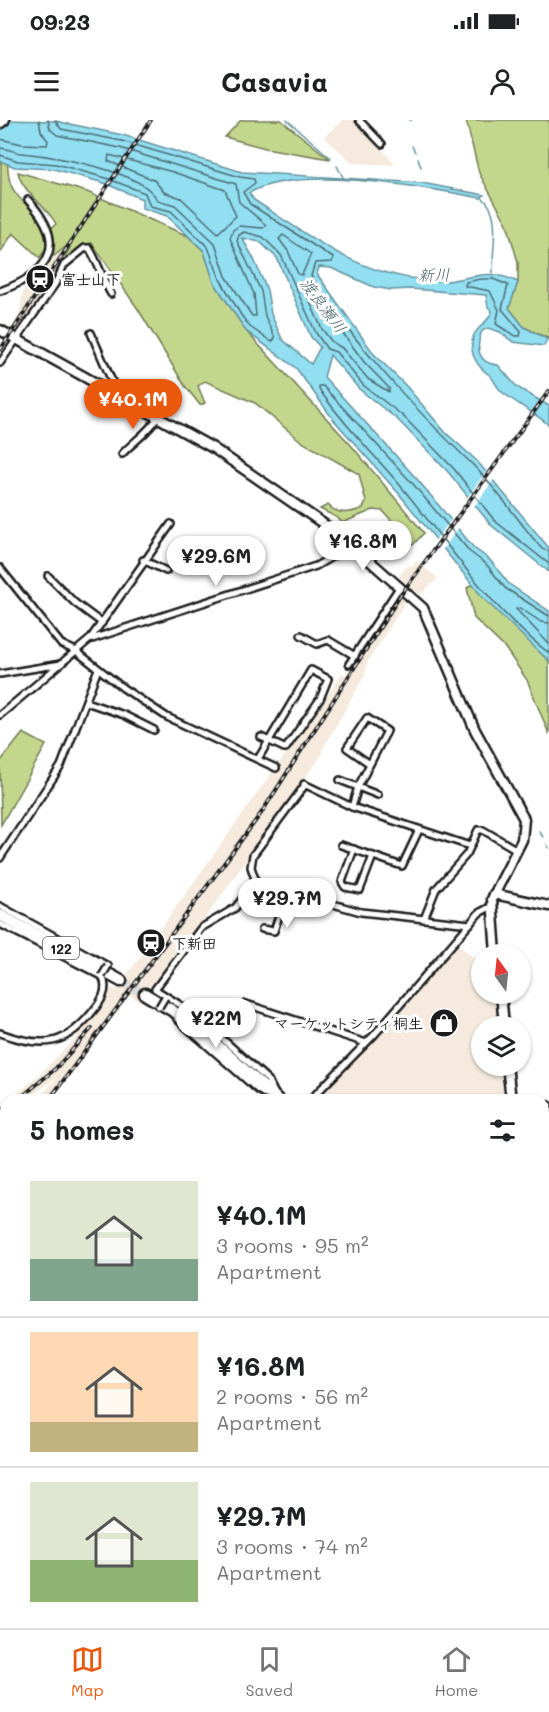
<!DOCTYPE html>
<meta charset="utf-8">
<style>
:root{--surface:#fff;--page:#f6f6f6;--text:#202124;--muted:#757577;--line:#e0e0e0;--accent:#ea580c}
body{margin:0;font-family:Mali,"Klee One",sans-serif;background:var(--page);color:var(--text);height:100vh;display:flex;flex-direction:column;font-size:22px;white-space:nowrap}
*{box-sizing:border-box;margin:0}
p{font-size:20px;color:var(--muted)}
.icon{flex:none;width:33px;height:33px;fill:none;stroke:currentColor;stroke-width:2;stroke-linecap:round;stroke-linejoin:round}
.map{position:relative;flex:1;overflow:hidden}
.panel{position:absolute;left:0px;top:974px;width:549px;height:536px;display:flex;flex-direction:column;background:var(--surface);border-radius:18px 18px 0 0;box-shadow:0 2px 4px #0004}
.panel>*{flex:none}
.needle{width:39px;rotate:345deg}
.fabs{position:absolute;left:471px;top:824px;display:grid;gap:12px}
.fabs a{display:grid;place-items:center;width:60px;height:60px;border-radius:50%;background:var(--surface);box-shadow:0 2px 4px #0004;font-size:30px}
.price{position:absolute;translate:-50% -51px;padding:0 14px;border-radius:21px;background:#fff;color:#222;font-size:20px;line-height:39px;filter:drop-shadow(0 2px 3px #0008)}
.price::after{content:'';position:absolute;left:50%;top:36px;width:18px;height:14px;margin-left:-9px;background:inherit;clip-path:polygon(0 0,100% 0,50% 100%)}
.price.selected{background:var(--accent);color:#fff}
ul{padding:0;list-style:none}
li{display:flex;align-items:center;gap:18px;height:150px;padding:0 30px}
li+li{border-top:2px solid var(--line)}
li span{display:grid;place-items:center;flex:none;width:168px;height:120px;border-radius:0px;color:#555}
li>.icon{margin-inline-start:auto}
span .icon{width:72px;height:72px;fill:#fffc;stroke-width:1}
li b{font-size:26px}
h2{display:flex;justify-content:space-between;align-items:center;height:72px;padding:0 30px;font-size:26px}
.status{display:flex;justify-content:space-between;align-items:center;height:42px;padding:0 30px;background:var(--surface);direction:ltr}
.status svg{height:16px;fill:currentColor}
header{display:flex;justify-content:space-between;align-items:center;height:78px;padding:0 30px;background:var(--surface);font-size:27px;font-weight:800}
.tab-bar{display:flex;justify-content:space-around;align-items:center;height:84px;border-top:2px solid var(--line);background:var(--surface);font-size:16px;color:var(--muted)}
.tab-bar a{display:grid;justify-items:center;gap:3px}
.tab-bar .selected{color:var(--accent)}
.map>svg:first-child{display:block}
</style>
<div class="status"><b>09:23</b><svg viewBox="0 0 49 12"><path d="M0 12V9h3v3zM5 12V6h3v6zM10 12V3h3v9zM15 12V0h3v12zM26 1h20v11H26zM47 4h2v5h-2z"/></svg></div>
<header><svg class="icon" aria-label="menu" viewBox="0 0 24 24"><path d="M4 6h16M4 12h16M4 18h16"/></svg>Casavia<svg class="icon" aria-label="person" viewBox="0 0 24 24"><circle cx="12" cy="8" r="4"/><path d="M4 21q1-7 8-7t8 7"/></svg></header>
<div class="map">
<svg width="549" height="1508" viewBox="0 0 549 1508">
<rect width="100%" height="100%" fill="#fff"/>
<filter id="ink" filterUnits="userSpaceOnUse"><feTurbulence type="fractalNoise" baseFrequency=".0167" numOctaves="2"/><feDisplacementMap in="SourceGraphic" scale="12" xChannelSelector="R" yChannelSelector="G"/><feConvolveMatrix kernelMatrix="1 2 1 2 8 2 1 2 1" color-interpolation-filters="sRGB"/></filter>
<g filter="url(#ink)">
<!-- built -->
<g fill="#f5eadd">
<polygon points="342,0 355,0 396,45 353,43 324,17"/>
<polygon points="65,125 70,126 68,138 53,164 21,211 11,209 19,195 24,167 39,155 52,132 54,135"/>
<polygon points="416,441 438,458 420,475 399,457 406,446 413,446"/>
<polygon points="398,475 406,481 367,543 365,555 321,632 323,633 189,821 156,863 152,863 141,882 129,875 51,979 39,979 56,958 27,979 10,980 39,955 73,921 112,868 115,870 136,843 274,650 279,648 277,646 315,595 342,553 346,555"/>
<polygon points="457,824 481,843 482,873 496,873 499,906 482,906 482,945 500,945 504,979 315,979 381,913"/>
</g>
<!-- green -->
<g fill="#c3d78c" stroke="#707a54" stroke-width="1.5">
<polygon points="241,0 281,0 330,39 265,28 225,17"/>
<polygon points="466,0 549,0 549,219 524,207 509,188 518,162 518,142 507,104 479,53"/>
<path d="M1 41 7 42C9 52 7 59 13 69 22 86 53 102 47 125 46 130 42 133 40 138L13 113 0 133Z"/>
<path d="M18 52 87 72 188 116 204 131 214 162 246 211 351 325 424 413 413 425 383 391 373 390 342 403 338 398 320 389 328 385C338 396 351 393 363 388L366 382 359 354 302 322 255 283 205 261 198 266 205 283 200 285 185 266 138 189 92 123 84 124 68 138 65 136 70 128 68 125 54 136 48 111 56 104C47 85 22 73 18 52Z"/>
<polygon points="472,464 549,541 549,614 527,560 505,528 474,498 467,468"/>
<polygon points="23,613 46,625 1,705 0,642"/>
</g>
<!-- water -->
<path fill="#92dff2" stroke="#63919c" stroke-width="1.5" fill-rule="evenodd" d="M0 0 55 1 123 15 242 52 422 63 484 75 481 78C425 67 298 44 249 73L254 80C306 114 356 153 419 159 428 160 438 162 447 161 477 157 488 148 518 162L509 188 524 207 547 219 544 226 513 222 500 212 488 208 482 211C475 228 478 244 498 245L517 267 549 286V305C535 293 517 284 502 272 496 267 494 258 488 254 476 245 469 233 473 217 477 206 489 203 492 191L488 187 486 175 411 169 391 170 374 167 331 148 319 147 317 154 374 234 407 267 446 313 477 341 549 428V452L491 405 449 353 398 300 359 269 330 235 324 257 417 359 474 428 490 440 509 464 549 491V541L484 479 400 375 333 299 296 248 246 211 214 162 204 131 167 96 142 88V79L104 63 54 49 15 47 0 41ZM242 118 260 122 277 138 311 217 320 227 311 244 282 219 271 194 267 170 253 137Z"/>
<!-- pier -->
<g fill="#fff">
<polygon points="488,349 495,358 473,388 466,379"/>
<polygon points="453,397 460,406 441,432 433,423"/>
</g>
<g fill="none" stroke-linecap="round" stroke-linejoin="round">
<!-- shore -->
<g stroke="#4b6a72" stroke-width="1.5">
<path d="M55 0 61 9 122 21 240 57 254 59 255 63 243 72 250 84 333 138 332 142 315 143 311 156C355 226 413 287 472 344 497 369 518 401 542 429L549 431"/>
<polyline points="0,19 22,24 47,25 48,21 41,11 39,0"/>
<path d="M0 28C8 28 15 33 22 33 52 36 145 51 157 80L175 85 215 123 226 156 252 196H256L254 174 230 118 233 110 239 106 263 108 266 105 239 82 236 64 120 28 57 15 50 9 48 0"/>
<polyline points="0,35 18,41 56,44 106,58 145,73 150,86 171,91 208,127 220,159 241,195 250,207 272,222 275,218 265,196 261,171 237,121 239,115 244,112 263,117 281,135 316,213 327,229 336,232 363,265 403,296 454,349 495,401 549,444"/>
<polygon points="109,35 173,52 225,70 236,96 218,113 181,78 164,72 154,60 108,41"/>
<polygon points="283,115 311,134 302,155 298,154 288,131 279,119"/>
<polygon points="481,159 493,159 508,165 502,189 521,212 520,216 515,216 496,204 499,190 490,171 465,166 466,162"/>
<polygon points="307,168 310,168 364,242 389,268 389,272 368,259 342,228 332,222 322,209 305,171"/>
<path d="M549 496 505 468 486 444 470 432 413 364 323 266H319V269C344 306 376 336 404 370 449 425 491 490 549 533"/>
<polyline points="549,503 541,502 520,488 516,489 549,524"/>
</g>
<!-- stream -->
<g stroke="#63919c" stroke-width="1.5">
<polyline points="287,0 331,38"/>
<polyline points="410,0 411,1"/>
<polyline points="412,26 415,32"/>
<polyline points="418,38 421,47"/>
<polyline points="337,46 344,59"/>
<path d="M482 78C503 93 491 129 493 153"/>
<polyline points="539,711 543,717"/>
<polyline points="547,724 549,728"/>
</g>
<!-- highway-tunnel -->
<polyline stroke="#ddd" stroke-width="10" stroke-dasharray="10 5" stroke-linecap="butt" points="121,861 145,874"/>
<!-- street casing -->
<g stroke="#1c1c1c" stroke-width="10">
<g id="street">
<polyline points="359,0 382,24"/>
<path d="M0 171C51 153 68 123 28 80"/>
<polyline points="91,213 114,266 113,272"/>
<path d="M0 243 55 164 64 145 85 128H89C99 143 102 159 111 174"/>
<path d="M122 334C134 321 148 313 158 297"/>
<polyline points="143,440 166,451"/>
<polyline points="0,448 61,524 76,531 123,568 167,597 276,648"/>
<polyline points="48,456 75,483 102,503"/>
<polyline points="301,515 317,524 328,520 355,536"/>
<polyline points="90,519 171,404"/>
<polyline points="349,544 400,466"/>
<polyline points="0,554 61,544"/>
<polyline points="86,582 124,595 154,610"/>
<polyline points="0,595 89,520 316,446 352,425"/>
<polyline points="258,639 311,550 328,559 320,579 286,628 284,628 261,617"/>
<polyline points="340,660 378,675"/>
<polyline points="304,664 352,687 470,726"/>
<polyline points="305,665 253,735 251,747 256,762 361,792 470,804"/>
<polyline points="352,687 358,667 387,611 367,598 347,628 370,644"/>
<polyline points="341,725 402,746 419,710"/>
<polyline points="354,729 342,762 345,767 360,770 373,736"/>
<polyline points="0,738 61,646 98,549"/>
<polyline points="256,762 235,788 201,808 155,869 196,895 268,960 275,974"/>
<polyline points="0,786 108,846"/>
<polyline points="424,799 436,769 467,734 478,710 483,710 517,730"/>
<path d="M0 804 102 856C108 867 104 877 97 886 68 925 46 930 0 913"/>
<polyline points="262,809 274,811 287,771"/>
<polyline points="246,884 366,923"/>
<polyline points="177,899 258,970 268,976"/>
<polyline points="310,980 374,915 479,793 492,786"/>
<polyline points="543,990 549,985"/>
<polyline points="543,1021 549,1016"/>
<polyline points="543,1049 549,1055"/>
<polyline points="0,1267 6,1273"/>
<polyline points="543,1269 549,1262"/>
<polyline points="0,1306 6,1298"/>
<polyline points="0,1316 6,1324"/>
<polyline points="543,1324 549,1318"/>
<polyline points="543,1397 549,1402"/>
<polyline points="0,1412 6,1416"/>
<polyline points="0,1465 6,1468"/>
<polyline points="292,1503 293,1508"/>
</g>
</g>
<!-- secondary casing -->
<g stroke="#1c1c1c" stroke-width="13">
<g id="secondary">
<polyline points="0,210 213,328 344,418 423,488 475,610 524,699 522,720 492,779 496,834"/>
<polyline points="494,774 549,786"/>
<polyline points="501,873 504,906"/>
<polyline points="507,945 511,980"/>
<polyline points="543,1002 549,997"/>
<polyline points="543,1011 549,1006"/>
<polyline points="88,1508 91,1503"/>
</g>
</g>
<!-- primary casing -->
<g stroke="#1c1c1c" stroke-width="14">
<g id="primary">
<polyline points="0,3 4,0"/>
<polyline points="283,1503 284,1508"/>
</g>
</g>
<!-- highway casing -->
<g stroke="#1c1c1c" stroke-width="15">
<g id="highway">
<polyline points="0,795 121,861"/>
<polyline points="145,874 193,903 278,980"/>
<polyline points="543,1216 549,1221"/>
</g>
</g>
<!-- street -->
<use href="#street" stroke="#fff" stroke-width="5"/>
<!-- secondary -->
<use href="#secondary" stroke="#fff" stroke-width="8"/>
<!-- primary -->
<use href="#primary" stroke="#fff" stroke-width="9"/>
<!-- highway -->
<use href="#highway" stroke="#fff" stroke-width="10"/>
<!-- rail casing -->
<g stroke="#1c1c1c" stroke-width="4">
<g id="rail">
<polyline points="0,230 151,0"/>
<polyline points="18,980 55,949 92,908"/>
<polyline points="49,980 262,692 400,476 549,271"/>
<polyline points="0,992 6,988"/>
<polyline points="0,1041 6,1032"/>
<polyline points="0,1251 6,1256"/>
<polyline points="251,1503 258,1508"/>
</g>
</g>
<!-- rail -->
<use href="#rail" stroke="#fff" stroke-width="1.5" stroke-dasharray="4.5" stroke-linecap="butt"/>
<!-- street-bridge casing -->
<g stroke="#1c1c1c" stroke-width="10" stroke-linecap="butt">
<g id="street-bridge">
<polyline points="102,856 108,846"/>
<polyline points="159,887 165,877"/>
<polyline points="270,1503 279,1508"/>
</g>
</g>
<!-- street-bridge -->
<use href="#street-bridge" stroke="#fff" stroke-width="5"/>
</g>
</g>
<!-- icons -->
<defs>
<g id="station-disc" transform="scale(1.5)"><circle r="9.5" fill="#1c1c1c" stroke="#fff"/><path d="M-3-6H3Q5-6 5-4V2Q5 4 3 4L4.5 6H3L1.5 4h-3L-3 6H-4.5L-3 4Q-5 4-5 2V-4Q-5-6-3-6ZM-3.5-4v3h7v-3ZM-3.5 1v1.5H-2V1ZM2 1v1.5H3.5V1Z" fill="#fff"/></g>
<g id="shop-disc" transform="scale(1.5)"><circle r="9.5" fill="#1c1c1c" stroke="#fff"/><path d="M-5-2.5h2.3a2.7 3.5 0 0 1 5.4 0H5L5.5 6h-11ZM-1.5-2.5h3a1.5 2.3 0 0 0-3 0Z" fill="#fff"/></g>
</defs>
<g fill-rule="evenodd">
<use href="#station-disc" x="40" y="159"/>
<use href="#station-disc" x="151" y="823"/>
<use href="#shop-disc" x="444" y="903"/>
</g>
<g text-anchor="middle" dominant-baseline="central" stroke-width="6" stroke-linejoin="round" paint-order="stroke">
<!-- shield labels -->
<rect fill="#fff" stroke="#606060" stroke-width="1.5" x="43" y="817" width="36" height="22" rx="4.5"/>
<g font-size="14" font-weight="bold" fill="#1c1c1c">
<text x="61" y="828">122</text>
</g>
<!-- poi labels -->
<g font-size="15" font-weight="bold" fill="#1c1c1c" stroke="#fff" text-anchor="start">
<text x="61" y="159">富士山下</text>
<text x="172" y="823">下新田</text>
<text x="423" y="903" text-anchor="end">マーケットシティ桐生</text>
</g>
<!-- water labels -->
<g font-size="16" font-style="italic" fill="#456067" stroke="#fff">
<text transform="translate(434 154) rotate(-2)">新川</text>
<text transform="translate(324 185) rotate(53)">渡良瀬川</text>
</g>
</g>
</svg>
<div class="fabs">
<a><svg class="needle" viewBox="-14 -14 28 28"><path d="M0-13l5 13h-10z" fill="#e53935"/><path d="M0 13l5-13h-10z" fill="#757577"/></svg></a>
<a><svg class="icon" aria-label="layers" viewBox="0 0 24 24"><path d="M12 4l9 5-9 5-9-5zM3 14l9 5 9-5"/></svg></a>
</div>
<b class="price selected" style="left:133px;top:310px">¥40.1M</b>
<b class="price" style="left:363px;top:452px">¥16.8M</b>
<b class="price" style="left:216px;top:467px">¥29.6M</b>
<b class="price" style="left:287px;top:809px">¥29.7M</b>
<b class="price" style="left:216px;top:929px">¥22M</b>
<section class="panel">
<h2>5 homes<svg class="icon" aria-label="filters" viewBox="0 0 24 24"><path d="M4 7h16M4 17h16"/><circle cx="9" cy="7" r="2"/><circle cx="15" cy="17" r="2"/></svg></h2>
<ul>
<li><span style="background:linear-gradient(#dfe7d0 65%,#7fa58c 0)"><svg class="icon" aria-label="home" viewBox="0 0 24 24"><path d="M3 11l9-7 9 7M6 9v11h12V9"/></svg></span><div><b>¥40.1M</b><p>3 rooms · 95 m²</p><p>Apartment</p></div></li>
<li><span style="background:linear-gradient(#ffd9b3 75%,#c2b280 0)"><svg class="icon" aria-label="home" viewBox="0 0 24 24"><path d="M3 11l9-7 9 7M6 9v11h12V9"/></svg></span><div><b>¥16.8M</b><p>2 rooms · 56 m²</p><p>Apartment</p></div></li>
<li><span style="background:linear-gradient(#dfe7d0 65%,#8fb573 0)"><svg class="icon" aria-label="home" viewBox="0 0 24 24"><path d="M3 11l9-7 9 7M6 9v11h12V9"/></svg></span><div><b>¥29.7M</b><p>3 rooms · 74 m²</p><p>Apartment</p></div></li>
</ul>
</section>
</div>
<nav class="tab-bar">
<a class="selected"><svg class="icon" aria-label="map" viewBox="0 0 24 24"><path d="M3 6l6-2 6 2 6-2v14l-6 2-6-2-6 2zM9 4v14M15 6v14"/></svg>Map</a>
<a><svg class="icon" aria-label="saved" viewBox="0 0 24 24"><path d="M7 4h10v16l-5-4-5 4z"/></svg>Saved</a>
<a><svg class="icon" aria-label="home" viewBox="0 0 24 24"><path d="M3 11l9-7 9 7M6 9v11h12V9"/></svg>Home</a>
</nav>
